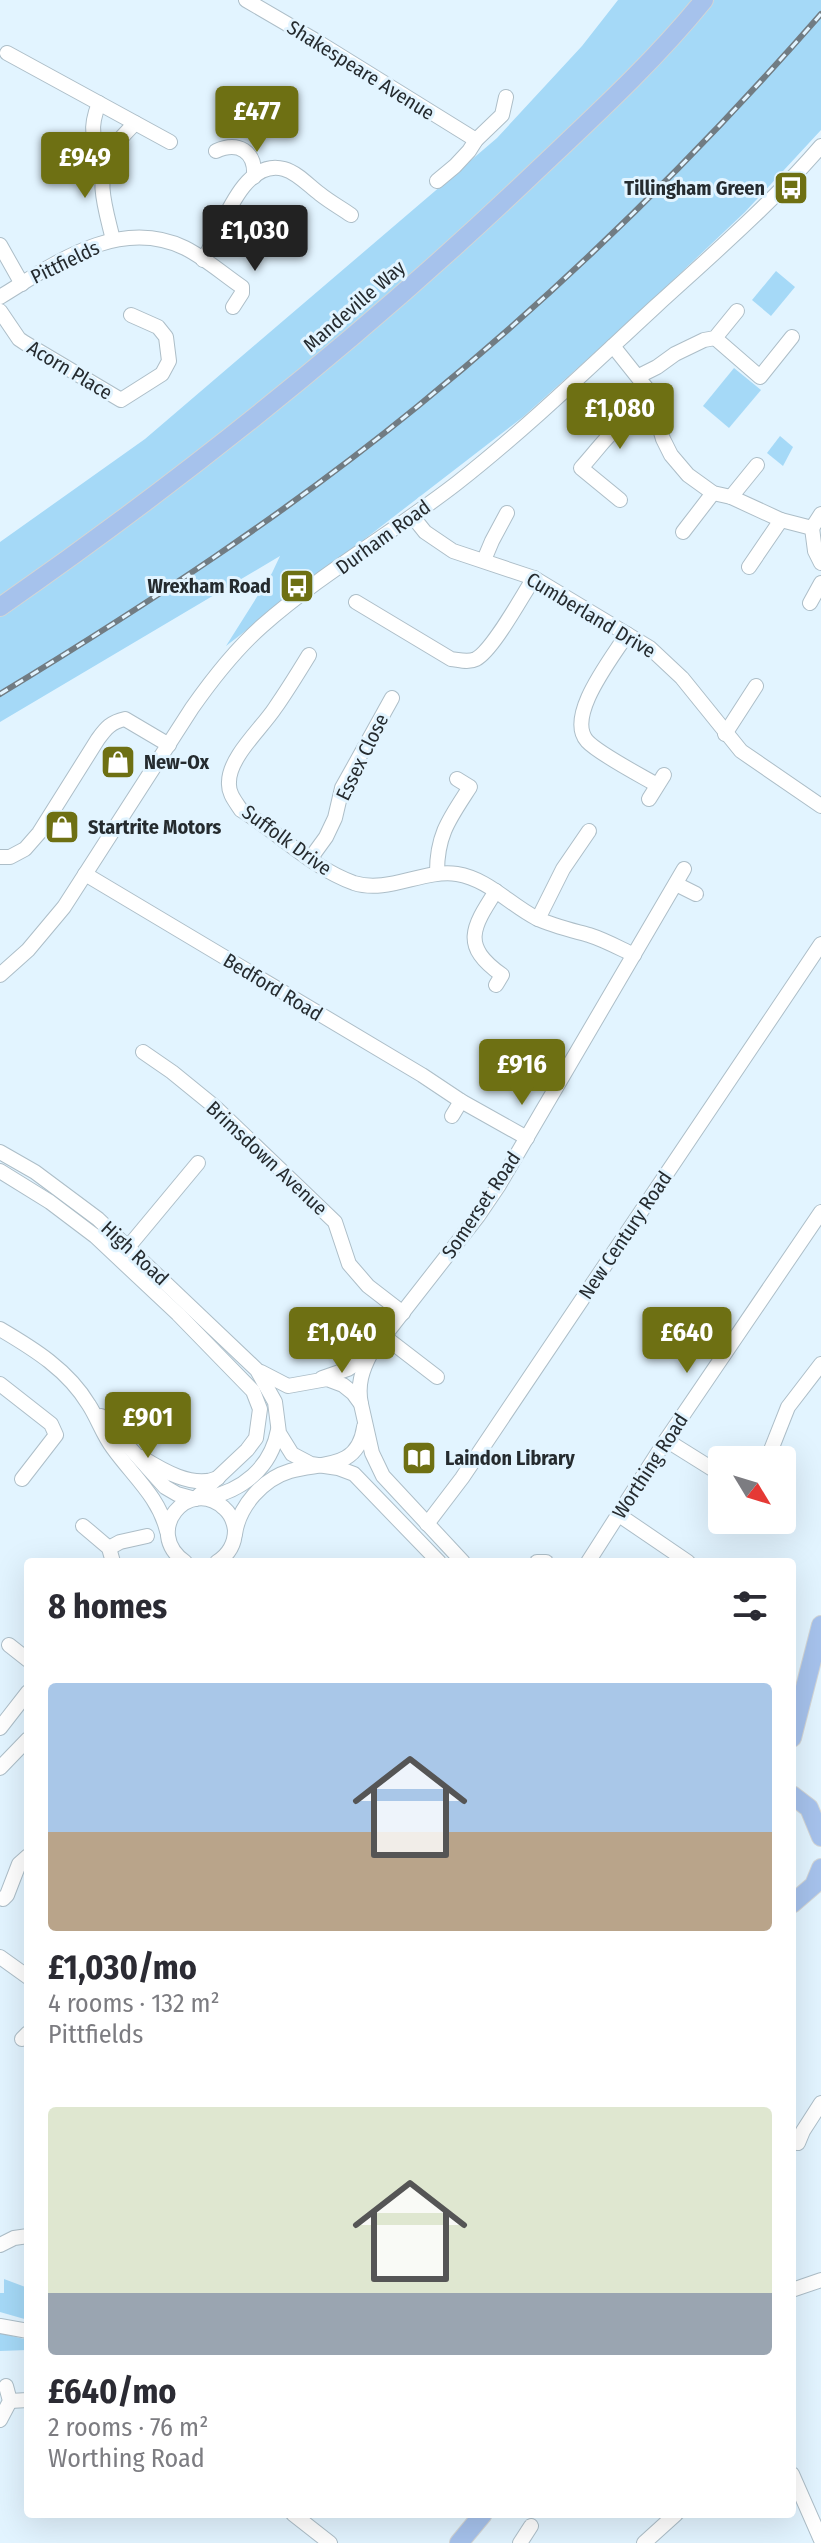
<!DOCTYPE html>
<meta charset="utf-8">
<style>
:root{--surface:#fff;--page:#f7f7f7;--text:#2b2b33;--muted:#7c7c81;--accent:#6e7013}
body{margin:0;font-family:"Fira Sans Condensed",sans-serif;background:var(--page);color:var(--text);height:100vh;display:flex;flex-direction:column;font-size:30px;white-space:nowrap}
*{box-sizing:border-box;margin:0}
p{font-size:26px;color:var(--muted)}
.icon{flex:none;width:44px;height:44px;fill:none;stroke:currentColor;stroke-width:2;stroke-linecap:round;stroke-linejoin:round}
.map{position:relative;flex:1;overflow:hidden}
.sheet{position:absolute;left:24px;top:1558px;width:772px;height:960px;display:flex;flex-direction:column;background:var(--surface);border-radius:8px;box-shadow:0 8px 32px #0002}
.sheet>*{flex:none}
.needle{width:52px;rotate:128deg}
.fabs{position:absolute;left:708px;top:1446px;display:grid;gap:16px}
.fabs a{display:grid;place-items:center;width:88px;height:88px;border-radius:8px;background:var(--surface);box-shadow:0 8px 32px #0002;font-size:40px}
.price{position:absolute;translate:-50% -68px;padding:0 18px;border-radius:8px;background:var(--accent);color:#fff;font-size:26px;line-height:52px;filter:drop-shadow(0 2px 4px #0008)}
.price::after{content:'';position:absolute;left:50%;top:48px;width:24px;height:18px;margin-left:-12px;background:inherit;clip-path:polygon(0 0,100% 0,50% 100%)}
.price.on{background:#222;color:#fff}
ul{padding:0;list-style:none}
li{display:grid;align-content:center;gap:16px;height:424px;padding:0 24px}
li span{display:grid;place-items:center;height:248px;border-radius:8px;color:#555}
li>.icon{margin-inline-start:auto}
span .icon{width:144px;height:144px;fill:#fffc;stroke-width:1}
li b{font-size:34px}
h2{display:flex;justify-content:space-between;align-items:center;height:96px;padding:0 24px;font-size:34px}
.map>svg:first-child{display:block}
</style>
<div class="map">
<svg width="821" height="2543" viewBox="0 0 821 2543">
<rect width="100%" height="100%" fill="#e2f4ff"/>
<!-- green -->
<g fill="#a5d9f7">
<polygon points="618,0 821,0 821,130 745,212 631,320 523,417 226,646 272,573 280,556 0,722 0,542 145,439 497,138 582,46"/>
<polygon points="776,271 795,287 771,316 752,300"/>
<polygon points="734,368 761,390 729,428 703,406"/>
<polygon points="780,436 793,447 783,466 767,453"/>
<polygon points="4,2279 28,2288 28,2320 0,2312 0,2293 4,2293"/>
<polygon points="0,2333 28,2340 28,2350 0,2351"/>
</g>
<g fill="none" stroke-linecap="round" stroke-linejoin="round">
<!-- minor casing -->
<g stroke="#adbec8" stroke-width="16">
<g id="minor">
<polyline points="246,0 318,42 476,140"/>
<polyline points="7,53 170,142"/>
<path d="M99 103C89 129 92 137 105 161"/>
<path d="M216 151C238 141 256 151 254 177"/>
<polyline points="437,181 455,166 469,151 476,140 502,115 506,97"/>
<path d="M113 240C107 213 94 179 110 152 116 142 127 132 135 123"/>
<polyline points="0,245 22,284"/>
<path d="M203 260C220 235 241 157 284 169 298 173 309 186 320 194 330 202 341 208 351 215"/>
<path d="M0 297C54 264 119 216 185 248 205 258 223 274 242 287V293L233 307"/>
<polyline points="0,311 19,339 25,343 121,400 162,374 169,361 166,337 158,327 131,315"/>
<polyline points="715,338 760,377 792,337"/>
<polyline points="613,346 648,390 663,439 671,455 688,475 713,493 731,497 781,520 812,528 821,514"/>
<polyline points="639,376 657,367 675,354 704,340 715,338 737,311"/>
<polyline points="731,497 757,465"/>
<path d="M620 500 581 468C609 437 612 424 654 407"/>
<polyline points="413,517 425,532 453,551 534,578 650,648 682,678 741,751 821,806"/>
<polyline points="812,528 815,551 821,563"/>
<polyline points="683,532 713,493"/>
<polyline points="484,560 492,541 507,513"/>
<polyline points="749,567 781,520"/>
<path d="M356 602 451 659C460 660 468 663 476 659 493 650 522 596 534 578"/>
<polyline points="810,603 821,583"/>
<path d="M627 634C613 657 565 716 587 741 599 754 640 775 657 785"/>
<path d="M309 655C298 673 287 691 275 708 262 728 229 757 229 782 228 793 235 801 241 810 279 833 312 868 354 883 388 894 423 869 457 874 488 879 509 904 536 918 553 926 571 930 589 935 605 940 619 948 634 955"/>
<polyline points="725,734 756,686"/>
<polyline points="649,799 664,775"/>
<path d="M0 857H10L25 849 39 833 98 739C106 728 111 722 125 719L169 745"/>
<polyline points="310,859 326,837 335,818 342,788 392,698"/>
<path d="M437 872C437 834 450 818 470 787L457 779"/>
<polyline points="85,874 422,1075 461,1101 527,1138"/>
<polyline points="676,884 696,894"/>
<polyline points="538,919 563,869 589,831"/>
<path d="M0 975 28 950 64 907 192 708C213 678 235 650 262 626 322 573 394 532 457 483 527 428 591 366 656 306 713 254 771 204 821 146"/>
<path d="M496 985 502 975C461 946 472 928 496 891"/>
<polyline points="143,1052 172,1072 215,1107 335,1222 349,1264 368,1286 403,1313"/>
<polyline points="452,1116 461,1101"/>
<polyline points="0,1152 35,1172 98,1219 257,1370 275,1402 279,1433 292,1454 311,1464 338,1468 354,1474 439,1562"/>
<polyline points="0,1171 50,1202 95,1236 178,1314 253,1391 260,1409 256,1438 247,1450 195,1499"/>
<polyline points="129,1246 198,1163"/>
<path d="M0 1329C34 1349 68 1370 89 1405 98 1419 103 1435 113 1448 133 1476 159 1497 167 1531"/>
<polyline points="385,1337 437,1377"/>
<polyline points="261,1372 288,1386 327,1379 343,1385 353,1393 361,1404 372,1453 383,1476 463,1562"/>
<polyline points="322,1378 348,1369 368,1356"/>
<polyline points="0,1384 51,1424 56,1435 22,1479"/>
<path d="M361 1404C357 1385 362 1370 371 1353L478 1216 499 1185 684 869"/>
<polyline points="101,1416 165,1487 177,1494 195,1499"/>
<polyline points="666,1440 722,1475"/>
<path d="M141 1457C162 1470 193 1489 218 1478"/>
<polyline points="767,1460 788,1407 821,1364"/>
<path d="M206 1498C242 1491 271 1468 278 1430"/>
<polyline points="619,1515 688,1562"/>
<polyline points="427,1524 462,1478 821,944"/>
<polyline points="83,1526 109,1548 113,1562"/>
<path d="M235 1534C239 1506 263 1479 290 1471 322 1462 358 1470 364 1427"/>
<polyline points="109,1548 120,1542 147,1536"/>
<path d="M185 1562C142 1531 189 1476 224 1508 231 1514 234 1522 235 1530 235 1544 228 1555 217 1562"/>
<polyline points="537,1562 546,1562"/>
<polyline points="588,1562 666,1440 821,1212"/>
<polyline points="9,1645 28,1660"/>
<polyline points="0,1728 28,1692"/>
<polyline points="0,1768 28,1739"/>
<polyline points="3,1899 7,1895 19,1864 28,1856"/>
<polyline points="0,1957 28,1977"/>
<polyline points="22,2039 28,2033"/>
<polyline points="798,2143 803,2131 821,2103"/>
<polyline points="0,2245 14,2238 28,2236"/>
<polyline points="792,2290 821,2280"/>
<polyline points="0,2326 28,2331"/>
<polyline points="10,2401 28,2400"/>
<polyline points="0,2420 10,2401 6,2386"/>
<polyline points="792,2474 821,2540"/>
<polyline points="293,2514 330,2543"/>
<polyline points="520,2543 531,2526"/>
<polyline points="644,2543 676,2514"/>
</g>
</g>
<!-- major casing -->
<g stroke="#d3d5d5" stroke-width="20">
<g id="major">
<path d="M0 607C187 477 365 334 530 177 590 120 652 64 704 0"/>
<polyline points="792,1738 821,1625"/>
<polyline points="792,1795 809,1808 821,1837"/>
<polyline points="792,1904 814,1885 821,1868"/>
<polyline points="459,2543 483,2514"/>
</g>
</g>
<!-- minor -->
<use href="#minor" stroke="#fff" stroke-width="14"/>
<!-- major -->
<use href="#major" stroke="#a6c2ec" stroke-width="18"/>
<!-- rail casing -->
<g stroke="#717c83" stroke-width="6">
<path id="rail" d="M0 694C145 606 287 513 418 406 564 287 698 155 821 14"/>
</g>
<!-- rail -->
<use href="#rail" stroke="#e2f4ff" stroke-width="3" stroke-dasharray="9" stroke-linecap="butt"/>
</g>
<!-- icons -->
<defs>
<g id="bus-square" transform="scale(1.8)"><rect x="-9" y="-9" width="18" height="18" rx="4" fill="#6e7013" stroke="#e2f4ff"/><path d="M-5-6H5V4H4V6H2V4H-2V6H-4V4H-5ZM-3.5-4V0h7V-4ZM-3.5 1.2v1.5H-2V1.2ZM2 1.2v1.5H3.5V1.2Z" fill="#fff"/></g>
<g id="shop-square" transform="scale(1.8)"><rect x="-9" y="-9" width="18" height="18" rx="4" fill="#6e7013" stroke="#e2f4ff"/><path d="M-5-2.5h2.3a2.7 3.5 0 0 1 5.4 0H5L5.5 6h-11ZM-1.5-2.5h3a1.5 2.3 0 0 0-3 0Z" fill="#fff"/></g>
<g id="library-square" transform="scale(1.8)"><rect x="-9" y="-9" width="18" height="18" rx="4" fill="#6e7013" stroke="#e2f4ff"/><path d="M-6-4Q-3-5.5-.7-3.5V5Q-3 3-6 4ZM6-4Q3-5.5 .7-3.5V5Q3 3 6 4Z" fill="#fff"/></g>
</defs>
<g fill-rule="evenodd">
<use href="#bus-square" x="791" y="188"/>
<use href="#bus-square" x="297" y="586"/>
<use href="#shop-square" x="118" y="762"/>
<use href="#shop-square" x="62" y="827"/>
<use href="#library-square" x="419" y="1458"/>
</g>
<g text-anchor="middle" dominant-baseline="central" stroke-width="6" stroke-linejoin="round" paint-order="stroke">
<!-- street labels -->
<g font-size="20" fill="#252b2f" stroke="#e2f4ff">
<text transform="translate(361 70) rotate(32)">Shakespeare Avenue</text>
<text transform="translate(65 262) rotate(-26)">Pittfields</text>
<text transform="translate(354 306) rotate(-41)">Mandeville Way</text>
<text transform="translate(70 370) rotate(31)">Acorn Place</text>
<text transform="translate(383 537) rotate(-36)">Durham Road</text>
<text transform="translate(591 615) rotate(31)">Cumberland Drive</text>
<text transform="translate(362 757) rotate(-64)">Essex Close</text>
<text transform="translate(287 840) rotate(36)">Suffolk Drive</text>
<text transform="translate(273 987) rotate(31)">Bedford Road</text>
<text transform="translate(267 1158) rotate(43)">Brimsdown Avenue</text>
<text transform="translate(481 1205) rotate(-56)">Somerset Road</text>
<text transform="translate(625 1235) rotate(-56)">New Century Road</text>
<text transform="translate(135 1253) rotate(43)">High Road</text>
<text transform="translate(650 1466) rotate(-57)">Worthing Road</text>
</g>
<!-- poi labels -->
<g font-size="20" font-weight="bold" fill="#252b2f" stroke="#e2f4ff" text-anchor="start">
<text x="765" y="188" text-anchor="end">Tillingham Green</text>
<text x="271" y="586" text-anchor="end">Wrexham Road</text>
<text x="144" y="762">New-Ox</text>
<text x="88" y="827">Startrite Motors</text>
<text x="445" y="1458">Laindon Library</text>
</g>
</g>
</svg>
<div class="fabs">
<a><svg class="needle" viewBox="-14 -14 28 28"><path d="M0-13l5 13h-10z" fill="#e53935"/><path d="M0 13l5-13h-10z" fill="#7c7c81"/></svg></a>
</div>
<b class="price" style="left:257px;top:154px">£477</b>
<b class="price" style="left:85px;top:200px">£949</b>
<b class="price on" style="left:255px;top:273px">£1,030</b>
<b class="price" style="left:620px;top:451px">£1,080</b>
<b class="price" style="left:522px;top:1107px">£916</b>
<b class="price" style="left:342px;top:1375px">£1,040</b>
<b class="price" style="left:687px;top:1375px">£640</b>
<b class="price" style="left:148px;top:1460px">£901</b>
<section class="sheet">
<h2>8 homes<svg class="icon" aria-label="filters" viewBox="0 0 24 24"><path d="M4 7h16M4 17h16"/><circle cx="9" cy="7" r="2"/><circle cx="15" cy="17" r="2"/></svg></h2>
<ul>
<li><span style="background:linear-gradient(#a9c7e8 60%,#b9a48a 0)"><svg class="icon" aria-label="home" viewBox="0 0 24 24"><path d="M3 11l9-7 9 7M6 9v11h12V9"/></svg></span><div><b>£1,030/mo</b><p>4 rooms · 132 m²</p><p>Pittfields</p></div></li>
<li><span style="background:linear-gradient(#dfe7d0 75%,#9aa5b1 0)"><svg class="icon" aria-label="home" viewBox="0 0 24 24"><path d="M3 11l9-7 9 7M6 9v11h12V9"/></svg></span><div><b>£640/mo</b><p>2 rooms · 76 m²</p><p>Worthing Road</p></div></li>
</ul>
</section>
</div>
